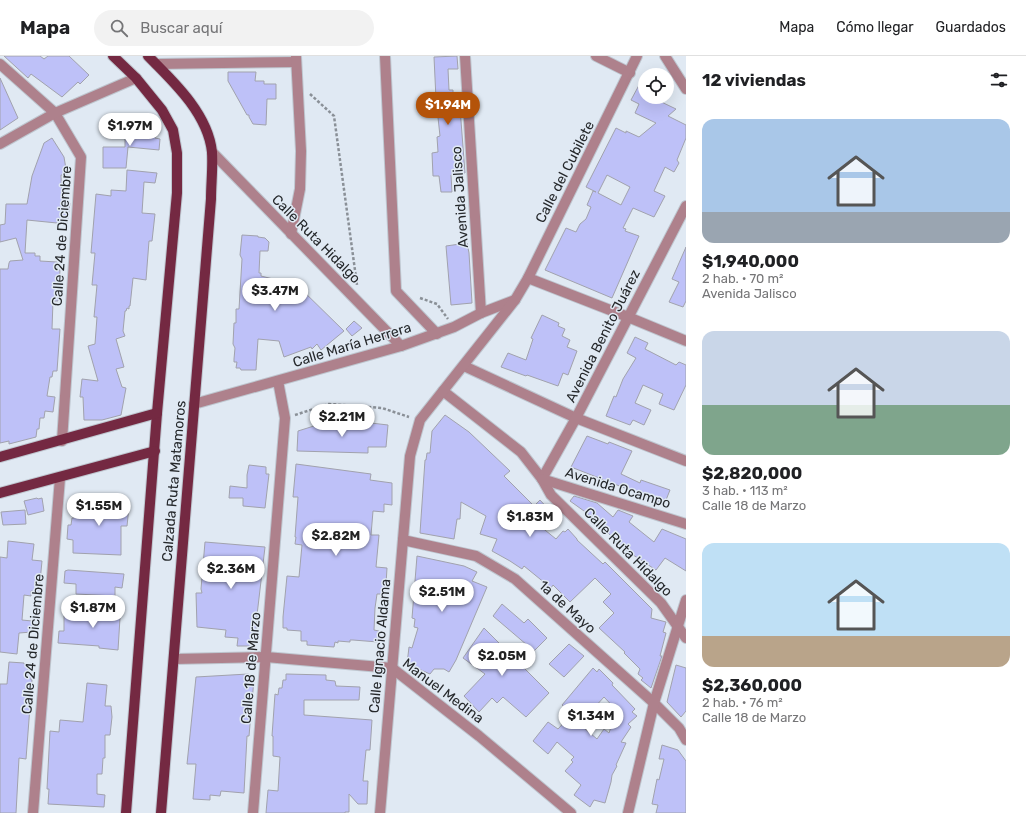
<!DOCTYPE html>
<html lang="es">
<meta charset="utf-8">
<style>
:root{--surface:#fff;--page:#f2f2f2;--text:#202124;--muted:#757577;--line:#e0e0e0;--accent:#b45309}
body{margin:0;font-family:Rubik,sans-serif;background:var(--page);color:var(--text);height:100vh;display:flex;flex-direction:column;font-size:15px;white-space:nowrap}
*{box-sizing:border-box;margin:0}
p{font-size:13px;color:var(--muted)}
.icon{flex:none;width:22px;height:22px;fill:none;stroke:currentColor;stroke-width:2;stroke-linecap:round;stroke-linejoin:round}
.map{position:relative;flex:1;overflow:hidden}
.panel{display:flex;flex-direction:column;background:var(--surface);width:340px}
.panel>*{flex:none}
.controls{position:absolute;left:638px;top:12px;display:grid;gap:8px}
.controls a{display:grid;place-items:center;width:36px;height:36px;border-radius:50%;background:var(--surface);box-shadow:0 4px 16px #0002;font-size:20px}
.price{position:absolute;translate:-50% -34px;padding:0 9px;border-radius:14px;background:#fff;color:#222;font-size:13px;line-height:26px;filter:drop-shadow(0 1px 2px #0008)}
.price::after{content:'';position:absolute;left:50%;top:24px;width:12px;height:9px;margin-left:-6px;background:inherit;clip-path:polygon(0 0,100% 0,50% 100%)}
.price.on{background:var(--accent);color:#fff}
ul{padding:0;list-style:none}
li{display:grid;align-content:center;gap:8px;height:212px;padding:0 16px}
li span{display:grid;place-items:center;height:124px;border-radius:12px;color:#555}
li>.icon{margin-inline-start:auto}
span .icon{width:72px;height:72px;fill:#fffc;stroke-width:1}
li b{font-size:17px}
h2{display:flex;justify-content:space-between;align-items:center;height:48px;padding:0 16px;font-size:17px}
header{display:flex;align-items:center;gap:24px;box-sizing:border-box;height:56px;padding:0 20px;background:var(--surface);border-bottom:1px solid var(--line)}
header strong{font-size:19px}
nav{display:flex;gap:22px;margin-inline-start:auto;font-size:14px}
.search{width:280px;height:36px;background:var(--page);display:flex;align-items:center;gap:10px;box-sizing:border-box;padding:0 14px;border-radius:22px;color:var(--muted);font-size:15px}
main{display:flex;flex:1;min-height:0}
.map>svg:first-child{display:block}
</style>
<header>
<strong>Mapa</strong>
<div class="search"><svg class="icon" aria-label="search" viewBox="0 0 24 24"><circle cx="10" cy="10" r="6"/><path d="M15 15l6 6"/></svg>Buscar aquí</div>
<nav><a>Mapa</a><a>Cómo llegar</a><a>Guardados</a></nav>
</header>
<main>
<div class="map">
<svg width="686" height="757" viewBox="0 0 686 757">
<rect width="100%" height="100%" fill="#e0e9f3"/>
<!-- building -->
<g fill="#bec1f8" stroke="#a1a2ad" fill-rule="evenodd">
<polygon points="4,0 40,0 44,3 48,0 69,0 89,19 80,28 78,26 62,41 31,18 28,22"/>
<polygon points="457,0 458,13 448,13 449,34 453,34 453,39 459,39 465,117 451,119 452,136 441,136 439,120 433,120 432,97 438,96 437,81 440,80 436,43 434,1"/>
<polygon points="228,16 256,16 255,25 264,25 264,28 276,28 276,43 267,43 266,69 253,68 249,61 249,59 247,59 228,25"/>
<path d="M645 18V41H651L676 53 668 60 686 69V82L677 104 679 107 674 116 665 111 654 135 665 140 654 161 633 152 623 172 626 173 625 175 639 180 612 242 545 214 566 172 576 176 580 168 586 163 591 151 587 149 593 135 596 136 586 131 616 72 626 77V75L639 81 656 67 635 57 639 48 631 44ZM607 119 630 131 621 149 598 137Z"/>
<polygon points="0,22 18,62 0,74"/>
<polygon points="130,69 156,75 155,82 160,83 159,94 128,91 126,112 103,112 103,91 125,91 125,78 130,78"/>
<polygon points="52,82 64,101 67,119 61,119 62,146 70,147 67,168 27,164 25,197 35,197 35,200 40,200 40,205 57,206 57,214 60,214 58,245 53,245 52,273 60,273 57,315 53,315 52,321 50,321 47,340 55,341 53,356 45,355 44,362 40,362 39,373 37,373 36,381 9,388 9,385 0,387 0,213 8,213 9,207 10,205 23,204 16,182 0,186 0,169 5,168 6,148 27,148 32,120 44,87"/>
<polygon points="127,114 157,117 155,127 144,126 142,157 155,158 152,185 149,185 146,224 133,222 130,250 129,250 129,253 127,252 126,255 125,255 123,275 125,280 116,283 124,311 116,313 122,331 126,332 121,359 102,364 84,364 83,341 80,341 82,323 98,325 88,290 95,288 97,261 94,261 97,229 92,229 95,197 91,197 96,138 111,140 111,134 126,135"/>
<polygon points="242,179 258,180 258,181 265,182 269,186 268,195 260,195 259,217 261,217 261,220 297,229 344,275 321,294 317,288 312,293 311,291 284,301 279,285 258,283 256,314 241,314 240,312 236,312 237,306 234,306 234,303 235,292 233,288 234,267 236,267 236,253 239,253 242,203 240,199"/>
<polygon points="467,187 469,197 472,247 451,249 446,190"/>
<polygon points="686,191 686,245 683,251 669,246 679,226 672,223"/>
<polygon points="542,259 559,267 558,270 565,273 562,280 570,284 567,291 577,295 568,319 563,317 558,330 527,319 526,320 501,311 508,297 526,304 533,283 531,282"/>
<polygon points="354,265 362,272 352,280 346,273"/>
<polygon points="635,281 648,287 645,293 676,309 679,306 686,309 686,329 674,354 659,348 663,338 643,329 635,347 651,354 644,369 633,364 630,369 606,360 614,340 616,341 623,323 636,302 627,297"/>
<polygon points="445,359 469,376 510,415 504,420 534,450 540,444 552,457 540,470 556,483 563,475 565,476 568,473 577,483 577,484 603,508 605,506 652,553 651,562 666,566 663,576 666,577 660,600 662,600 651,632 641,624 643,622 638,618 640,613 624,597 625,596 599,572 614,557 603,546 611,538 595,522 570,546 553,529 551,532 524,510 522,513 510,505 492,495 497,483 480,478 486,460 461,446 460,463 457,463 454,483 420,477 425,404 426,404 427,397 430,397 432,375"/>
<polygon points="333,364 348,365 347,368 368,370 371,370 371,367 388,369 386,391 368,391 368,397 297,395 298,375"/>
<polygon points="587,380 608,388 609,386 632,395 621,418 640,427 641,424 670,434 666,444 664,443 663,447 571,411"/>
<polygon points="296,408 371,418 370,424 392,427 392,449 384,448 384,456 373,455 371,479 379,479 376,511 387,512 386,528 385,528 385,538 377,538 375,552 374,574 379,575 378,586 353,584 350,584 350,586 338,585 338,587 335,586 334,591 307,589 307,585 301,585 301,575 287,574 287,572 283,572 283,561 287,520 299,521 302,489 295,488 296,481 295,481 298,441 293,441"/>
<polygon points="249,409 266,411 266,418 269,418 265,452 243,450 243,442 229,442 230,430 247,432 247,419"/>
<polygon points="95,439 123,440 122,451 129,451 127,470 121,470 121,499 73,497 73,484 67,483 68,469 71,469 72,462 74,462 74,458 77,459 77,454 94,454"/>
<polygon points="574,440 597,447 613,461 618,454 633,460 629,466 654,486 662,473 686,483 686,515 665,502 656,514 624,493 605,474 605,473 584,455 570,445"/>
<polygon points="37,442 38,443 42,442 44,455 28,459 24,445"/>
<polygon points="25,454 26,468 3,469 1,456"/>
<polygon points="8,485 34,488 32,504 42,505 39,536 31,535 31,540 24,539 22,564 32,565 32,576 19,577 17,598 0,596 0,501 7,502"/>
<polygon points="205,486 265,491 257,559 255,590 237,590 238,582 225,581 226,574 197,571 196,537 202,537 201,533"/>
<polygon points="417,500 464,510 477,516 472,525 487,531 456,604 449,616 444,613 434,613 430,618 407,608 409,591 412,592 418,572 414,571 415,563 412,562"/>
<polygon points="68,514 124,518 122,532 115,531 115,540 76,538 76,528 64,527 65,515"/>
<polygon points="115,548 115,562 120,562 118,594 99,592 99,590 58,587 59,575 64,575 64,560 80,560 79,557"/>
<polygon points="502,548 524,567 528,563 547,582 534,595 493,560"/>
<polygon points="484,572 549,637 526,661 503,641 497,647 492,642 479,656 464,640 485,618 463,602"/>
<polygon points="569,588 584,600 564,621 549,608"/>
<polygon points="9,606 24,607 24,608 28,608 28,615 31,615 31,624 32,624 26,703 19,702 16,757 0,757 0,628 7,628"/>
<polygon points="676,609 686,612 686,655 681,661 667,646"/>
<polygon points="593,612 597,616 599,613 613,627 612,629 635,653 632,656 637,660 628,668 631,671 621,686 626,687 616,709 617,710 612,719 611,726 605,747 594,744 590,751 574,739 581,729 565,715 573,706 571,704 574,701 557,686 548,698 533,685 548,666 558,673 570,660 597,683 604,673 609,677 614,662 620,658 604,641 594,652 591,650 578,664 562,649"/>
<polygon points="248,618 252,620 254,623 249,680 247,680 244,737 221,735 220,740 210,739 210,744 193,743 196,708 187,708 196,621"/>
<polygon points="286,618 326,619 326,624 335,625 336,630 360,631 359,644 304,644 304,659 372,664 370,694 366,694 363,725 368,725 367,748 358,748 349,738 349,756 345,756 345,757 266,757 268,734 278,735 280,701 273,700 273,680 272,680 275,638 278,639 279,632 282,632 283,624 286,624"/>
<polygon points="87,627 107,629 105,650 111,650 112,661 110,679 105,679 105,702 103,702 102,718 97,718 97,738 105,739 104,751 48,748 49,733 47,733 50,675 59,676 60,664 83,666"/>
<polygon points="662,689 678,694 686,705 686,757 656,757 658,749 652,748 657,723 659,724 664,703 659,703"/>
</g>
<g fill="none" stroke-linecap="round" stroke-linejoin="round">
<!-- minor casing -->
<g stroke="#bec6cf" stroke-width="12">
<g id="minor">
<polyline points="385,0 396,235 437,278"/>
<polyline points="465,0 481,257"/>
<polyline points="596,0 630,17"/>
<polyline points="665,0 686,33"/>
<polyline points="0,8 55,57 81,101 62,385"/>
<polyline points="156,8 296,6"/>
<polyline points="0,88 55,57 136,22"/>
<polyline points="212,96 401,290"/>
<polyline points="291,178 300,133 301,95 296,0"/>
<polyline points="528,222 628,261 686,285"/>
<polyline points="464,310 576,362 686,405"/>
<polyline points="443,335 521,396 542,423 551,439 661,547 686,582"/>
<polyline points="194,348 401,290 454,271 481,257 515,244"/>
<polyline points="542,423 576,362 686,150"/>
<polyline points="542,423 686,468"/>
<polyline points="403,484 476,500 515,523 654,647 679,672 686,684"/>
<polyline points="174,603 266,601 392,612 479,680 571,757"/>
<polyline points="33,757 60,422"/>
<polyline points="253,757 285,362 278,325"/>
<polyline points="380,757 410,400 420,364 515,244 528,222 637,0"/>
<polyline points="628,757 654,647 686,544"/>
</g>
</g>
<!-- major casing -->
<g stroke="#bec6cf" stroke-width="12">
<g id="major">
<polyline points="113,0 136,22 162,54 173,74 177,97 177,137 157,357 126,757"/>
<path d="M148 0C174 26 208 58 212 96 213 112 211 128 211 143L161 757"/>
<polyline points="0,401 157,357"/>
<polyline points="0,437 155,395"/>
</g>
</g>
<!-- path -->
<g stroke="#8a9097" stroke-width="2.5" stroke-dasharray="3 2" stroke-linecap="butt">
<polyline points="310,38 334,60 357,229"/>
<polyline points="420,242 437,248 448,263"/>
<polyline points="295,359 329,348 382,352 409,361"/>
</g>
<!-- minor -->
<use href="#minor" stroke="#ae818c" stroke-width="10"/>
<!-- major -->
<use href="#major" stroke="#742942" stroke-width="10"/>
</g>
<g text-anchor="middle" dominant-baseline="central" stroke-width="3" stroke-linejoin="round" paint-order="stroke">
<!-- street labels -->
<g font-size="14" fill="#25282b" stroke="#e0e9f3">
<text transform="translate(565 116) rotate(-63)">Calle del Cubilete</text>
<text transform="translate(460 141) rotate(-94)">Avenida Jalisco</text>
<text transform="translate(62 180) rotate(-86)">Calle 24 de Diciembre</text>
<text transform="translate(316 183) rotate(45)">Calle Ruta Hidalgo</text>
<text transform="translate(603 280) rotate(-63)">Avenida Benito Juárez</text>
<text transform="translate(352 289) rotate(-17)">Calle María Herrera</text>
<text transform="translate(174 425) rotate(-85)">Calzada Ruta Matamoros</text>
<text transform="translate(618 432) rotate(17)">Avenida Ocampo</text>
<text transform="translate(628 496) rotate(45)">Calle Ruta Hidalgo</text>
<text transform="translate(567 551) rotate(42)">1a de Mayo</text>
<text transform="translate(33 588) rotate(-85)">Calle 24 de Diciembre</text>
<text transform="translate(380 590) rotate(-85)">Calle Ignacio Aldama</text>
<text transform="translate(251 612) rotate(-85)">Calle 18 de Marzo</text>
<text transform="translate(443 635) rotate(37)">Manuel Medina</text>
</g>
</g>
</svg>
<div class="controls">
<a><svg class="icon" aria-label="locate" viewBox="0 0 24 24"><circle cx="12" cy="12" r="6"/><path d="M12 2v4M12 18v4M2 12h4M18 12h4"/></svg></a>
</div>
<b class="price on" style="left:448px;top:70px">$1.94M</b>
<b class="price" style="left:130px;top:91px">$1.97M</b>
<b class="price" style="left:275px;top:256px">$3.47M</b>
<b class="price" style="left:342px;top:382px">$2.21M</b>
<b class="price" style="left:99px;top:471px">$1.55M</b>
<b class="price" style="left:530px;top:482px">$1.83M</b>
<b class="price" style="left:336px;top:501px">$2.82M</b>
<b class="price" style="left:231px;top:534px">$2.36M</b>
<b class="price" style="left:442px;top:557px">$2.51M</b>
<b class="price" style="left:93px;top:573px">$1.87M</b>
<b class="price" style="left:502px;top:621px">$2.05M</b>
<b class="price" style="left:591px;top:681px">$1.34M</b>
</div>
<section class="panel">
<h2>12 viviendas<svg class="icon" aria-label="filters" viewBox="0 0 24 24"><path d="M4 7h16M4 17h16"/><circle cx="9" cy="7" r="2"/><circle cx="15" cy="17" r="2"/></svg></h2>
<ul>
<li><span style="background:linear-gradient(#a9c7e8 75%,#9aa5b1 0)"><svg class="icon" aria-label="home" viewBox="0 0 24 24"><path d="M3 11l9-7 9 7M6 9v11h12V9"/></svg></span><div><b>$1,940,000</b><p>2 hab. · 70 m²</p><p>Avenida Jalisco</p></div></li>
<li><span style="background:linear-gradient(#c9d6e8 60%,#7fa58c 0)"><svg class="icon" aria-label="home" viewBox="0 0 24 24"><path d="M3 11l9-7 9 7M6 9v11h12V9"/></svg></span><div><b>$2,820,000</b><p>3 hab. · 113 m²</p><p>Calle 18 de Marzo</p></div></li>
<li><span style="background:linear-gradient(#bfe0f5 75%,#b9a48a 0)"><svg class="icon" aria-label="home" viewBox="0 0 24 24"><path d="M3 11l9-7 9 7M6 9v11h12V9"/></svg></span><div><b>$2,360,000</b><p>2 hab. · 76 m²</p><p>Calle 18 de Marzo</p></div></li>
</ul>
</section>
</main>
